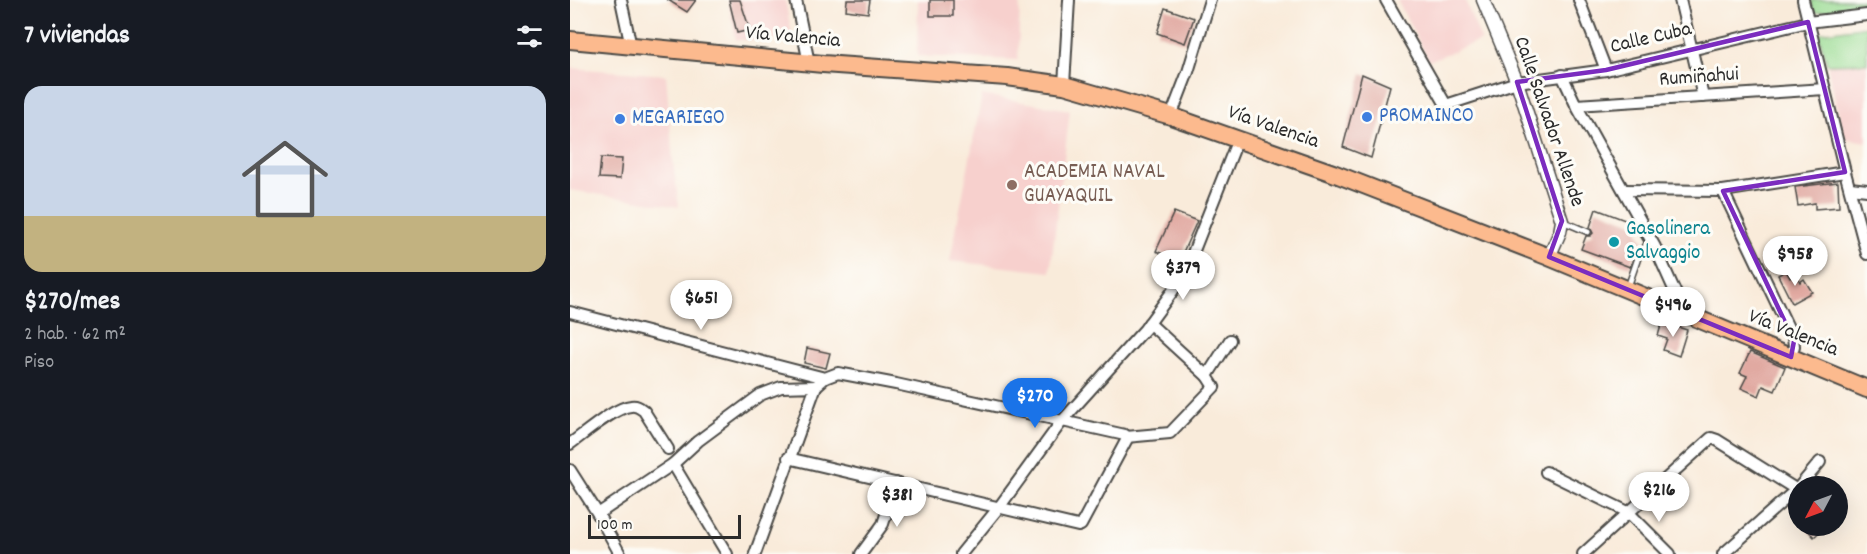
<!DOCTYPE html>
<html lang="es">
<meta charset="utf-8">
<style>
:root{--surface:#171b24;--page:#242831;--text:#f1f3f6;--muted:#9ea1a6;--accent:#1a73e8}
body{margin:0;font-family:Dekko,sans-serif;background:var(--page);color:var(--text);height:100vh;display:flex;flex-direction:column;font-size:22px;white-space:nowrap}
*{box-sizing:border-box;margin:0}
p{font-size:20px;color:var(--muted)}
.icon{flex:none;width:33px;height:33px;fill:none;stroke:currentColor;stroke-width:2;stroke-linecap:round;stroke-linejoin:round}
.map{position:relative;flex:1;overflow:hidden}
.panel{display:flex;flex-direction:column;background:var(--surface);width:570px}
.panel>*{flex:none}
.needle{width:39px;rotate:229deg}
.buttons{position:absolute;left:1218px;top:476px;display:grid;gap:12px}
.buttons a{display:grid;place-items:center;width:60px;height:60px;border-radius:50%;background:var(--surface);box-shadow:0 6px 24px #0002;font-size:30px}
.scale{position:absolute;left:18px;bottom:15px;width:153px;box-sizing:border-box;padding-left:6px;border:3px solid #2b2b2b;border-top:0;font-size:16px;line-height:21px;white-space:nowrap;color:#2b2b2b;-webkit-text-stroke:4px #fdfcf7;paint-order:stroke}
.price{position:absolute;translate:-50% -51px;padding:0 14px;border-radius:21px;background:#fff;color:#222;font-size:20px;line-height:39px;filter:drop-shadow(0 2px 3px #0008)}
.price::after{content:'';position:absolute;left:50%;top:36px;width:18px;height:14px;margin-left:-9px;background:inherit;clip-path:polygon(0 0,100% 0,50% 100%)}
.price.on{background:var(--accent);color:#fff}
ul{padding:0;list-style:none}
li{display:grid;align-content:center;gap:12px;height:318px;padding:0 24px}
li span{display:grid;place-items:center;height:186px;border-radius:18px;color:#555}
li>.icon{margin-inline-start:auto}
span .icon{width:108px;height:108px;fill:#fffc;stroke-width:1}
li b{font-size:26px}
h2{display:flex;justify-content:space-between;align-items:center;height:72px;padding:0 24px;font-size:26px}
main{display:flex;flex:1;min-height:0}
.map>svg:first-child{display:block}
</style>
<main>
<section class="panel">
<h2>7 viviendas<svg class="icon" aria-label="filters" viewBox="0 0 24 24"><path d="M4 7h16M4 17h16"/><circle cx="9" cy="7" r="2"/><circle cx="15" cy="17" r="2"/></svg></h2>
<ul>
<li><span style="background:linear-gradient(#c9d6e8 70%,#c2b280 0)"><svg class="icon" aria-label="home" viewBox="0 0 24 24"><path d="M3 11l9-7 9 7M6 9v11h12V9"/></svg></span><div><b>$270/mes</b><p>2 hab. · 62 m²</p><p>Piso</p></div></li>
</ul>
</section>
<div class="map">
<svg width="1297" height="554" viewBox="0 0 1297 554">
<rect width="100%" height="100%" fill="#fdfcf7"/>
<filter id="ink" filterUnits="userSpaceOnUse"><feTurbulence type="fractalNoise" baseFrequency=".0167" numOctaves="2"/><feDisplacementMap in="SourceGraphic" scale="12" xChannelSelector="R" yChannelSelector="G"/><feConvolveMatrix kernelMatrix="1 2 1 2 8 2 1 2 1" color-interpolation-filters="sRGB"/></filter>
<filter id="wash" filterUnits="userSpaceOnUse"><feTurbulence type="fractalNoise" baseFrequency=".008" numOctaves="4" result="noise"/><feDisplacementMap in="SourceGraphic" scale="24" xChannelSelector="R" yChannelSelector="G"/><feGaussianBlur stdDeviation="1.35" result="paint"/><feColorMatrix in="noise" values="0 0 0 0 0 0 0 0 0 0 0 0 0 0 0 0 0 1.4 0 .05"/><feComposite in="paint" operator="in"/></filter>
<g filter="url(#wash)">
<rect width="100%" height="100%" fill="#f9ebda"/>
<!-- built -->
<g fill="#f7d0cd">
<polygon points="158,0 215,0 223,39 166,40"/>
<polygon points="348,0 450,0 448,60 347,56"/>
<polygon points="827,0 895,0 911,40 859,61"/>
<polygon points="1297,63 1297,142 1274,138 1257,64"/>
<polygon points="0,68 96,75 103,163 109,207 0,190"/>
<polygon points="412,95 500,110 480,272 380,261"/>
</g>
<!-- green -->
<g fill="#99db92" stroke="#62835e" stroke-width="1.5">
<polygon points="1241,0 1297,0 1297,6 1243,13"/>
<polygon points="1297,26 1297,63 1257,64 1248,33"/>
</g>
<g id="blocks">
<!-- building -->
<g fill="#e1a9a1">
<polygon points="98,0 126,0 117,12"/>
<polygon points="159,0 170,0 180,30 167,33"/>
<polygon points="277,0 300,0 298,13 276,10"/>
<rect x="360" y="0" width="23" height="16"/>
<polygon points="595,8 624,18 615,43 587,33"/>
<polygon points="792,74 820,86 801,158 773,147"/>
<polygon points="31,158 52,159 50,179 29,178"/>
<polygon points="1268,182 1269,207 1245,209 1245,203 1228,206 1225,187"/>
<polygon points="1026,209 1063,223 1074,242 1072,246 1066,250 1060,267 1011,249 1016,236 1020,236 1023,233 1020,227"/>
<polygon points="604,212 627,221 609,261 586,251"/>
<polygon points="1216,271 1220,278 1226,274 1230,282 1234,279 1242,292 1222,303 1208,275"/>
<polygon points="1092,322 1117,330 1109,356 1093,350 1097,339 1088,336"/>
<polygon points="237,348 260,353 256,368 234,363"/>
<polygon points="1180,352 1215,367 1205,391 1193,386 1189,396 1171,388 1177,376 1170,373"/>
<polygon points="444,387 461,391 457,405 441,400"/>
<polygon points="1233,525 1257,525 1244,537"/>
</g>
</g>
</g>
<g filter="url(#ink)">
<use href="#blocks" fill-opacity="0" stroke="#4a4845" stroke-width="1.5"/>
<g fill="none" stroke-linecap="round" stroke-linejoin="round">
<!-- service casing -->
<g stroke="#4a4845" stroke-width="8">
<g id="service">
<polyline points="992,221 1018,232"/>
<polyline points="1058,287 1070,252 1085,247"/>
</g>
</g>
<!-- minor casing -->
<g stroke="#4a4845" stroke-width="14">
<g id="minor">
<polyline points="51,0 61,47"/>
<polyline points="226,0 239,63"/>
<polyline points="816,0 876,105 947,82 1036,70 1238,22 1297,15"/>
<polyline points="1009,0 1036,70"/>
<polyline points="1110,0 1133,97"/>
<polyline points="1233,0 1275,172 1297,254"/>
<polyline points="992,75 1006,105 1085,247 1115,314"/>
<polyline points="494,85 499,0"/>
<polyline points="1006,105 1255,89"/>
<polyline points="601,116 618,72 640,0"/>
<polyline points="1280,188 1297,190"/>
<polyline points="1054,190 1153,191 1275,172"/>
<polyline points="1153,191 1223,338 1224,346 1221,357"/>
<polyline points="0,312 255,378"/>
<polyline points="579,323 637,376"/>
<polyline points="556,437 600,433 644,387 637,376 660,340"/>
<path d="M0 444C14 434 45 407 61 406 67 405 70 408 74 411L98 449"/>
<polyline points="218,458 508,526 511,525 557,439 555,435 326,384 268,373 255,378 246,386"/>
<polyline points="103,464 157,554"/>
<polyline points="0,470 28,514 50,554"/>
<polyline points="976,472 1058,512 1100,554"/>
<polyline points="1230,486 1250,462"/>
<polyline points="28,514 103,464 128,441 190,395 211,387 246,386 185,554"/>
<polyline points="291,554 313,524 326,483"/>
<polyline points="391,554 430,506 492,421 575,329 602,292 617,268 668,139"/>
<polyline points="1013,554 1141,438 1147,440 1227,490"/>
<polyline points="1153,554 1228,488"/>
</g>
</g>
<!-- tertiary casing -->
<g stroke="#4a4845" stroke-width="15">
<polyline id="tertiary" points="913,0 947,82 992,221 990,232 979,257"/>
</g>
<!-- trunk casing -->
<g stroke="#4a4845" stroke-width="20">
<polyline id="trunk" points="0,40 253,64 437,77 494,85 601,116 763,173 979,257 1297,389"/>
</g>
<!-- service -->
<use href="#service" stroke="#fff" stroke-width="5"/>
<!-- minor -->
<use href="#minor" stroke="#fff" stroke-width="10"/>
<!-- tertiary -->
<use href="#tertiary" stroke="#fff" stroke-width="12"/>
<!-- trunk -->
<use href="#trunk" stroke="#fcba8e" stroke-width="16"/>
</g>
</g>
<!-- marked area -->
<path fill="none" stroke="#7b2cbf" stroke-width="4.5" stroke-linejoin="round" d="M1238 22 1275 172 1153 191 1224 341 1221 357 979 257 992 221 947 82 1036 70Z"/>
<!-- markers -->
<g fill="#3f7fe0" stroke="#fdfcf7" stroke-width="2">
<circle cx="797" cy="117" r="6"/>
<circle cx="50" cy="119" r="6"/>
</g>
<circle fill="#8d6e63" stroke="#fdfcf7" stroke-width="2" cx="442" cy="185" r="6"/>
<circle fill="#0f9aa8" stroke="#fdfcf7" stroke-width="2" cx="1044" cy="242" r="6"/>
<g text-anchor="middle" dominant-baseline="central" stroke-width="6" stroke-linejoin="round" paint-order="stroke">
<!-- street labels -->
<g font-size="21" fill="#2b2b2b" stroke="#fdfcf7">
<text transform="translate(223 38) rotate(5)">Vía Valencia</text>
<text transform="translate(1081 39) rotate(-13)">Calle Cuba</text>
<text transform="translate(1129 78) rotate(-4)">Rumiñahui</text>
<text transform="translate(978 122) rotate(71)">Calle Salvador Allende</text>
<text transform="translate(703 128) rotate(19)">Vía Valencia</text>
<text transform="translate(1223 334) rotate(22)">Vía Valencia</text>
</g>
<!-- shop labels -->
<g font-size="21" fill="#366cbe" stroke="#fdfcf7" text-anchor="start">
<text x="809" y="117">PROMAINCO</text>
<text x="62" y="119">MEGARIEGO</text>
</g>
<!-- education labels -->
<g font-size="21" fill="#785e54" stroke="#fdfcf7" text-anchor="start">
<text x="454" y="173">ACADEMIA NAVAL<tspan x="454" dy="24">GUAYAQUIL</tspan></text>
</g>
<!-- culture labels -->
<g font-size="21" fill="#0d838f" stroke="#fdfcf7" text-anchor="start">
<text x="1056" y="230">Gasolinera<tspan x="1056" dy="24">Salvaggio</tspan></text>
</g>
</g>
</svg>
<div class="buttons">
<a><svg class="needle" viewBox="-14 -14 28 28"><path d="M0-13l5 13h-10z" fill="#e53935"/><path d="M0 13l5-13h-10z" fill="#9ea1a6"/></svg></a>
</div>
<div class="scale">100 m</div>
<b class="price" style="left:1225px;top:287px">$958</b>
<b class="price" style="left:613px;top:301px">$379</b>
<b class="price" style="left:131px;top:331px">$651</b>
<b class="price" style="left:1103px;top:338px">$496</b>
<b class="price on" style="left:465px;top:429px">$270</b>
<b class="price" style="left:1089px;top:523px">$216</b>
<b class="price" style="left:327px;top:528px">$381</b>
</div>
</main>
